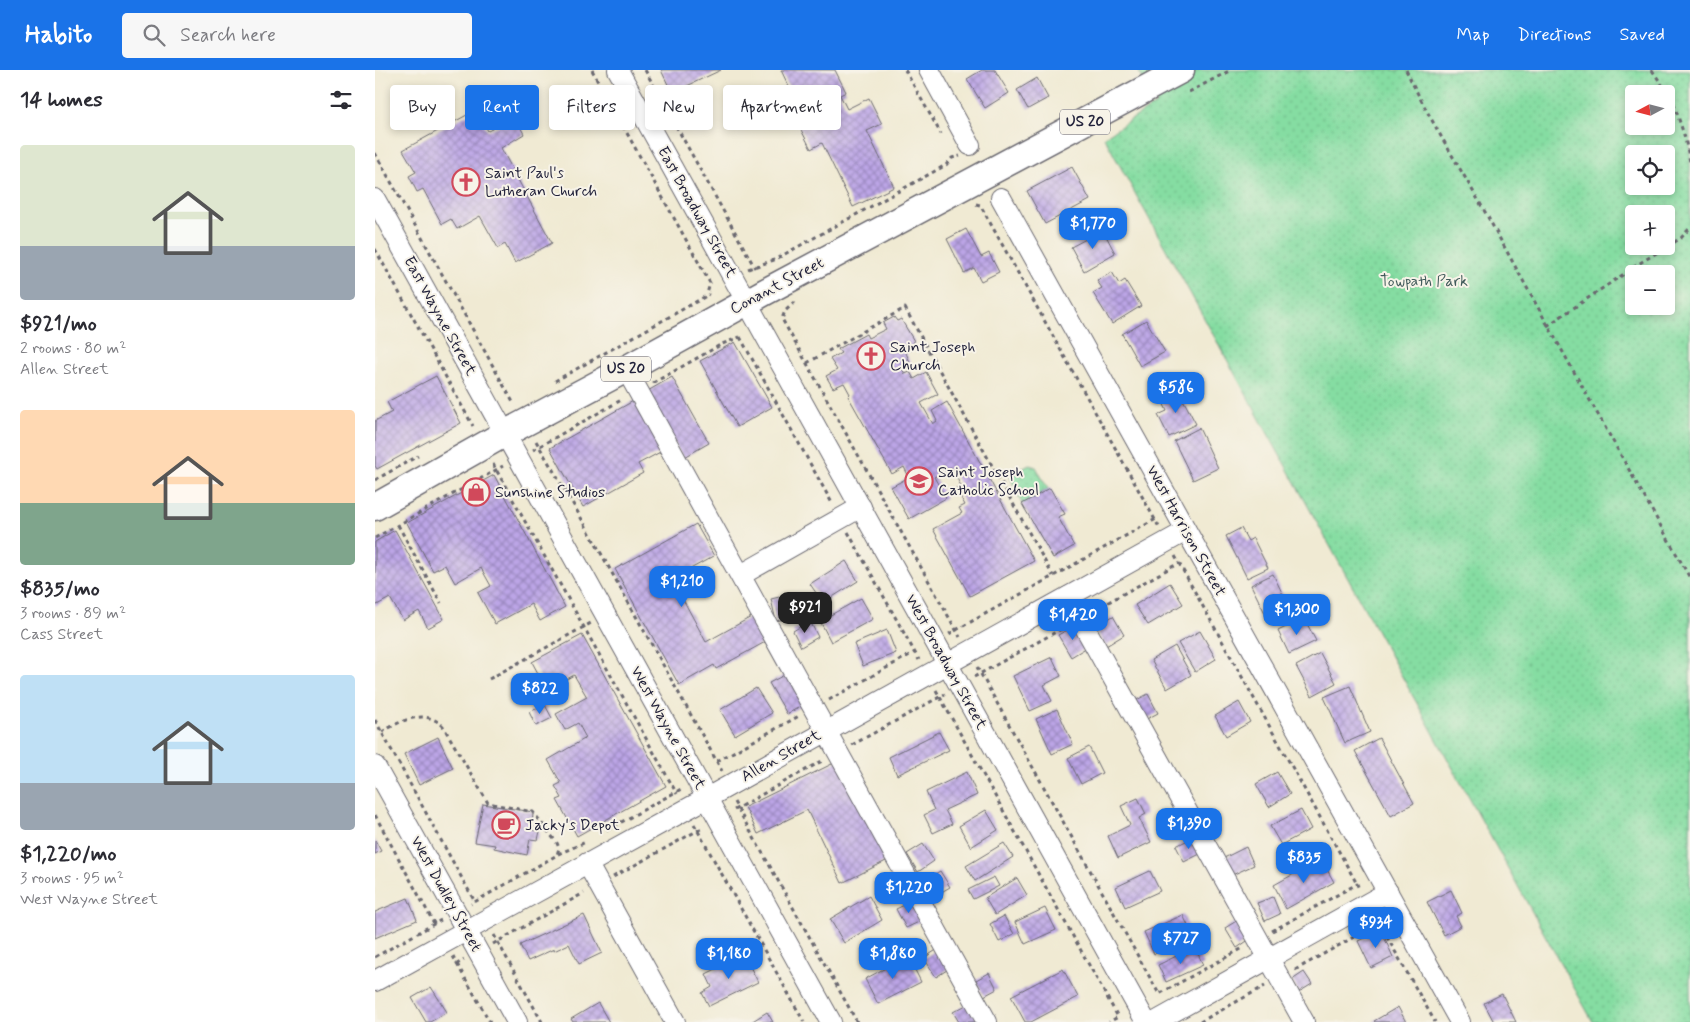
<!DOCTYPE html>
<meta charset="utf-8">
<style>
:root{--surface:#fff;--page:#f7f7f7;--text:#2b2b33;--muted:#7c7c81;--accent:#1a73e8}
body{margin:0;font-family:Mynerve,sans-serif;background:var(--page);color:var(--text);height:100vh;display:flex;flex-direction:column;font-size:19px;white-space:nowrap}
*{box-sizing:border-box;margin:0}
p{font-size:16px;color:var(--muted)}
.icon{flex:none;width:28px;height:28px;fill:none;stroke:currentColor;stroke-width:2;stroke-linecap:round;stroke-linejoin:round}
.map{position:relative;flex:1;overflow:hidden}
.drawer{display:flex;flex-direction:column;background:var(--surface);width:375px}
.drawer>*{flex:none}
.top-card{position:absolute;left:15px;top:15px;width:475px;height:45px;display:flex;gap:10px}
.needle{width:32px;rotate:263deg}
.tools{position:absolute;left:1250px;top:15px;display:grid;gap:10px}
.tools a{display:grid;place-items:center;width:50px;height:50px;border-radius:5px;background:var(--surface);box-shadow:0 2px 8px #0003;font-size:25px}
.price{position:absolute;translate:-50% -42px;padding:0 11px;border-radius:10px;background:var(--accent);color:#fff;font-size:16px;line-height:32px;filter:drop-shadow(0 1px 2px #0008)}
.price::after{content:'';position:absolute;left:50%;top:30px;width:15px;height:11px;margin-left:-8px;background:inherit;clip-path:polygon(0 0,100% 0,50% 100%)}
.price.active{background:#222;color:#fff}
ul{padding:0;list-style:none}
li{display:grid;align-content:center;gap:10px;height:265px;padding:0 20px}
li span{display:grid;place-items:center;height:155px;border-radius:5px;color:#555}
li>.icon{margin-inline-start:auto}
span .icon{width:90px;height:90px;fill:#fffc;stroke-width:1}
li b{font-size:21px}
h2{display:flex;justify-content:space-between;align-items:center;height:60px;padding:0 20px;font-size:21px}
.pill{padding:0 18px;border-radius:5px;background:var(--surface);box-shadow:0 2px 8px #0003;font-size:18px;line-height:45px}
.pill.active{background:var(--accent);color:#fff}
header{display:flex;align-items:center;gap:30px;box-sizing:border-box;height:70px;padding:0 25px;background:var(--accent);color:#fff}
header strong{font-size:24px}
nav{display:flex;gap:28px;margin-inline-start:auto;font-size:18px}
.search{width:350px;height:45px;background:var(--page);display:flex;align-items:center;gap:12px;box-sizing:border-box;padding:0 18px;border-radius:5px;color:var(--muted);font-size:19px}
main{display:flex;flex:1;min-height:0}
.map>svg:first-child{display:block}
</style>
<header>
<strong>Habito</strong>
<div class="search"><svg class="icon" aria-label="search" viewBox="0 0 24 24"><circle cx="10" cy="10" r="6"/><path d="M15 15l6 6"/></svg>Search here</div>
<nav><a>Map</a><a>Directions</a><a>Saved</a></nav>
</header>
<main>
<section class="drawer">
<h2>14 homes<svg class="icon" aria-label="filters" viewBox="0 0 24 24"><path d="M4 7h16M4 17h16"/><circle cx="9" cy="7" r="2"/><circle cx="15" cy="17" r="2"/></svg></h2>
<ul>
<li><span style="background:linear-gradient(#dfe7d0 65%,#9aa5b1 0)"><svg class="icon" aria-label="home" viewBox="0 0 24 24"><path d="M3 11l9-7 9 7M6 9v11h12V9"/></svg></span><div><b>$921/mo</b><p>2 rooms · 80 m²</p><p>Allen Street</p></div></li>
<li><span style="background:linear-gradient(#ffd9b3 60%,#7fa58c 0)"><svg class="icon" aria-label="home" viewBox="0 0 24 24"><path d="M3 11l9-7 9 7M6 9v11h12V9"/></svg></span><div><b>$835/mo</b><p>3 rooms · 89 m²</p><p>Cass Street</p></div></li>
<li><span style="background:linear-gradient(#bfe0f5 70%,#9aa5b1 0)"><svg class="icon" aria-label="home" viewBox="0 0 24 24"><path d="M3 11l9-7 9 7M6 9v11h12V9"/></svg></span><div><b>$1,220/mo</b><p>3 rooms · 95 m²</p><p>West Wayne Street</p></div></li>
</ul>
</section>
<div class="map">
<svg width="1315" height="952" viewBox="0 0 1315 952">
<defs>
<pattern id="park-dots" width="8" height="8" patternUnits="userSpaceOnUse" patternTransform="scale(1.25)"><rect width="8" height="8" fill="#85dda2"/><path d="M2 2h.1M6 6h.1" fill="none" stroke="#73bd8c" stroke-width="1.8" stroke-linecap="round"/></pattern>
<pattern id="building-cross-hatch" width="8" height="8" patternUnits="userSpaceOnUse" patternTransform="scale(1.25)"><rect width="8" height="8" fill="#bca5e6"/><path d="M0 0l8 8M0 8l8-8" fill="none" stroke="#9886bc"/></pattern>
</defs>
<rect width="100%" height="100%" fill="#f7f3e8"/>
<filter id="ink" filterUnits="userSpaceOnUse"><feTurbulence type="fractalNoise" baseFrequency=".02" numOctaves="2"/><feDisplacementMap in="SourceGraphic" scale="10" xChannelSelector="R" yChannelSelector="G"/><feConvolveMatrix kernelMatrix="1 2 1 2 8 2 1 2 1" color-interpolation-filters="sRGB"/></filter>
<filter id="wash" filterUnits="userSpaceOnUse"><feTurbulence type="fractalNoise" baseFrequency=".0096" numOctaves="4" result="noise"/><feDisplacementMap in="SourceGraphic" scale="20" xChannelSelector="R" yChannelSelector="G"/><feGaussianBlur stdDeviation="1.12" result="paint"/><feColorMatrix in="noise" values="0 0 0 0 0 0 0 0 0 0 0 0 0 0 0 0 0 1.4 0 .05"/><feComposite in="paint" operator="in"/></filter>
<g filter="url(#wash)">
<rect width="100%" height="100%" fill="#f0ead3"/>
<!-- park -->
<g fill="url(#park-dots)" stroke="#54806e" fill-rule="evenodd">
<path d="M763 0H1315V952H1218L729 67 781 34ZM1259 24H1291V56H1259ZM1259 84H1291V116H1259ZM1259 144H1291V176H1259ZM1259 204H1291V236H1259Z"/>
<polygon points="654,395 661,397 673,419 647,434 635,406"/>
</g>
<g id="blocks">
<!-- building -->
<g fill="url(#building-cross-hatch)">
<polygon points="286,0 346,0 297,23"/>
<polygon points="406,0 460,0 471,22 465,25 472,39 494,28 507,54 492,61 519,117 478,137 447,73 436,79 423,54 430,51"/>
<polygon points="607,0 620,0 634,23 610,38 592,9"/>
<polygon points="662,8 673,28 653,39 642,20"/>
<polygon points="101,40 113,61 140,47 149,64 126,78 177,173 140,193 130,174 123,178 105,146 82,159 76,149 67,154 48,119 42,122 34,106 41,102 28,80"/>
<polygon points="697,97 715,130 670,154 652,121"/>
<polygon points="591,159 606,187 614,183 624,202 606,211 599,198 589,203 572,169"/>
<polygon points="728,160 740,183 709,201 696,177"/>
<polygon points="737,202 744,214 750,210 766,236 737,254 718,223 727,218 722,211"/>
<polygon points="519,247 522,251 526,249 539,271 538,279 531,283 535,292 526,297 530,304 535,302 539,309 551,302 563,324 546,333 558,354 562,351 557,341 572,332 659,491 595,526 558,459 587,443 584,438 590,435 581,419 586,416 576,397 559,407 571,428 534,449 516,417 534,407 529,397 517,404 473,326 475,324 469,313 458,318 451,306 462,300 455,289 466,283 463,279 491,264 493,268 511,259 508,253"/>
<polygon points="771,250 790,282 765,296 747,264"/>
<polygon points="360,272 397,337 362,357 325,291"/>
<polygon points="61,306 86,353 2,399 0,396 0,351 17,342 12,332"/>
<polygon points="297,307 334,373 308,388 271,322"/>
<polygon points="803,320 821,354 794,367 783,345 792,341 786,328"/>
<polygon points="260,330 289,380 263,394 268,403 208,437 175,378"/>
<polygon points="824,358 843,398 818,410 799,371"/>
<polygon points="119,405 190,537 165,551 156,534 120,554 103,523 116,516 106,498 80,513 70,495 58,501 32,453"/>
<polygon points="675,418 690,444 683,447 699,476 678,488 647,434"/>
<polygon points="321,454 339,486 297,509 331,572 378,546 392,571 341,599 339,595 304,615 240,499"/>
<polygon points="866,458 873,471 878,468 893,498 872,508 851,466"/>
<polygon points="20,460 69,549 53,558 44,541 28,550 15,528 0,536 0,472"/>
<polygon points="471,491 483,511 448,533 435,514"/>
<polygon points="898,504 913,535 891,545 876,515"/>
<polygon points="795,513 808,534 773,555 760,535"/>
<polygon points="421,523 426,545 401,551 396,529"/>
<polygon points="486,528 498,549 456,572 445,551"/>
<polygon points="738,546 749,565 731,576 719,558"/>
<polygon points="929,548 941,571 914,584 903,561"/>
<polygon points="435,551 443,567 426,577 418,561"/>
<polygon points="701,555 714,576 696,587 683,565"/>
<polygon points="512,560 521,583 488,596 479,574"/>
<polygon points="825,561 841,589 820,602 803,573"/>
<polygon points="207,565 291,716 202,766 182,730 187,728 180,716 186,713 173,690 211,668 203,653 190,660 181,644 212,627 199,605 172,620 157,592"/>
<polygon points="800,576 816,605 792,619 776,590"/>
<polygon points="945,583 961,613 937,626 921,596"/>
<polygon points="677,587 686,606 669,615 677,631 655,641 638,606"/>
<polygon points="413,603 430,634 412,644 394,613"/>
<polygon points="975,616 995,662 970,673 949,627"/>
<polygon points="381,618 397,643 360,665 345,640"/>
<polygon points="773,624 783,643 766,652 756,633"/>
<polygon points="864,632 875,652 851,666 840,646"/>
<polygon points="170,635 177,648 161,656 154,642"/>
<polygon points="682,639 698,674 677,684 661,649"/>
<polygon points="564,662 574,680 522,705 514,687"/>
<polygon points="63,667 78,698 44,715 29,684"/>
<polygon points="1004,668 1039,733 1016,746 980,681"/>
<polygon points="714,677 727,703 706,714 693,688"/>
<polygon points="465,690 513,790 467,813 432,740 383,764 370,737"/>
<polygon points="592,702 602,725 570,740 577,754 558,763 549,745 559,740 551,722"/>
<polygon points="902,702 915,724 894,737 881,714"/>
<polygon points="763,728 771,744 764,748 776,772 743,788 733,766 755,755 746,736"/>
<polygon points="108,734 158,742 157,760 165,761 163,770 155,769 152,785 119,778 120,775 100,772"/>
<polygon points="611,740 623,760 596,777 584,756"/>
<polygon points="926,740 936,759 906,775 895,756"/>
<polygon points="819,767 827,783 809,792 801,776"/>
<polygon points="0,770 6,781 0,784"/>
<polygon points="629,773 638,787 600,811 591,796"/>
<polygon points="548,774 559,791 543,802 532,784"/>
<polygon points="871,777 879,795 855,806 847,789"/>
<polygon points="946,789 959,812 911,839 899,815"/>
<polygon points="565,801 575,817 556,828 546,812"/>
<polygon points="775,801 785,821 750,837 741,817"/>
<polygon points="619,807 624,816 598,829 593,820"/>
<polygon points="642,808 652,825 620,845 610,828"/>
<polygon points="1076,820 1087,843 1081,846 1086,856 1069,865 1052,832"/>
<polygon points="494,826 507,850 469,873 455,849"/>
<polygon points="898,827 905,844 890,851 882,833"/>
<polygon points="33,828 42,850 0,868 0,842"/>
<polygon points="538,831 548,850 531,858 521,839"/>
<polygon points="670,838 681,860 650,874 640,852"/>
<polygon points="209,845 227,883 204,894 194,874 179,881 179,879 153,891 145,875"/>
<polygon points="808,845 818,866 779,884 769,862"/>
<polygon points="629,846 639,864 624,872 615,854"/>
<polygon points="863,850 875,869 862,878 850,858"/>
<polygon points="1006,860 1018,887 996,898 983,871"/>
<polygon points="820,877 828,895 791,912 783,895"/>
<polygon points="563,879 575,898 561,907 549,888"/>
<polygon points="369,885 383,912 334,936 327,923 337,917 331,904"/>
<polygon points="533,886 546,912 503,934 490,909"/>
<polygon points="688,899 703,927 656,952 650,952 636,926"/>
<polygon points="929,902 937,914 924,922 917,910"/>
<polygon points="614,903 622,919 609,926 601,910"/>
<polygon points="56,917 72,942 55,952 51,952 37,928"/>
<polygon points="1127,924 1141,952 1119,952 1109,933"/>
<polygon points="223,933 234,952 198,952 196,949"/>
<polygon points="593,934 603,950 599,952 584,952 578,942"/>
<polygon points="1023,937 1031,952 1000,952 999,951"/>
<polygon points="392,942 398,952 376,952"/>
</g>
</g>
</g>
<g filter="url(#ink)">
<use href="#blocks" fill-opacity="0" stroke="#6a6870" stroke-width="1"/>
<g fill="none" stroke-linecap="round" stroke-linejoin="round">
<!-- minor casing -->
<g stroke="#6a6870" stroke-width="22">
<g id="minor">
<polyline points="243,0 771,952"/>
<polyline points="554,0 595,75"/>
<polyline points="626,128 1085,952"/>
<polyline points="0,129 456,952"/>
<polyline points="251,299 612,952"/>
<polyline points="366,505 486,437"/>
<polyline points="693,527 929,952"/>
<polyline points="0,696 142,952"/>
<polyline points="212,793 300,952"/>
<polyline points="0,911 332,728 811,461"/>
<polyline points="780,952 1013,822"/>
</g>
</g>
<!-- major casing -->
<g stroke="#6a6870" stroke-width="29">
<polyline id="major" points="0,437 129,364 251,299 390,222 806,0"/>
</g>
<!-- path -->
<g stroke="#6a6870" stroke-width="3" stroke-dasharray="4 4" stroke-linecap="butt">
<polyline points="217,0 335,213 332,224 334,225"/>
<polyline points="270,0 380,198"/>
<polyline points="530,0 566,64"/>
<path d="M1031 0C1055 51 1086 99 1114 149 1180 269 1248 389 1315 508"/>
<polyline points="1277,0 1298,31 1310,68 1315,92"/>
<polyline points="814,22 856,0"/>
<polyline points="0,83 139,334"/>
<polyline points="601,134 605,135 608,140 784,457"/>
<polyline points="0,179 98,356"/>
<polyline points="373,199 399,190 571,95 577,88 585,86"/>
<polyline points="420,232 410,241 407,249 585,567"/>
<polyline points="1172,256 1265,193 1306,168 1315,158"/>
<polyline points="365,267 457,433"/>
<polyline points="432,293 530,238 678,506"/>
<polyline points="180,311 333,225"/>
<polyline points="278,313 347,274 365,267"/>
<polyline points="161,371 212,458 347,701"/>
<polyline points="158,380 248,329"/>
<polyline points="118,394 302,724"/>
<polyline points="0,410 43,386"/>
<polyline points="23,455 66,533"/>
<polyline points="473,462 544,590"/>
<polyline points="0,468 128,396"/>
<polyline points="800,486 982,814"/>
<polyline points="719,540 804,493"/>
<polyline points="574,564 781,449"/>
<polyline points="602,597 784,924 868,878"/>
<polyline points="599,607 690,557"/>
<polyline points="114,609 216,553"/>
<polyline points="561,620 743,947 734,952"/>
<polyline points="454,630 540,582"/>
<polyline points="0,650 100,832"/>
<path d="M7 662C25 651 50 638 68 656L113 733 158 742 182 773 184 778 182 785 96 834"/>
<polyline points="477,675 570,624"/>
<polyline points="342,691 424,646"/>
<polyline points="359,732 482,952"/>
<polyline points="359,740 447,691"/>
<polyline points="0,745 61,857"/>
<polyline points="319,754 429,952"/>
<polyline points="232,760 308,718"/>
<polyline points="183,784 211,772"/>
<polyline points="238,807 329,757"/>
<polyline points="897,861 982,814 984,819"/>
<polyline points="119,865 167,952"/>
<polyline points="118,874 209,823"/>
<polyline points="78,886 82,894 89,890"/>
<polyline points="0,887 66,850"/>
<polyline points="82,894 115,952"/>
<polyline points="920,900 1004,853 1060,952"/>
<polyline points="825,952 890,916"/>
</g>
<!-- minor -->
<use href="#minor" stroke="#fff" stroke-width="20"/>
<!-- major -->
<use href="#major" stroke="#fff" stroke-width="26"/>
</g>
</g>
<!-- icons -->
<defs>
<g id="church-ring" transform="scale(1.4375)"><circle r="9.5" fill="#f7f3e8" stroke="#d1495b" stroke-width="1.5"/><path d="M-1.2-6h2.4v3.5h3.3v2.4h-3.3V6h-2.4V-.1h-3.3v-2.4h3.3Z" fill="#d1495b"/></g>
<g id="school-ring" transform="scale(1.4375)"><circle r="9.5" fill="#f7f3e8" stroke="#d1495b" stroke-width="1.5"/><path d="M0-5L7-2L0 1L-7-2ZM-4 1L0 2.5L4 1V4Q0 6-4 4Z" fill="#d1495b"/></g>
<g id="shop-ring" transform="scale(1.4375)"><circle r="9.5" fill="#f7f3e8" stroke="#d1495b" stroke-width="1.5"/><path d="M-5-2.5h2.3a2.7 3.5 0 0 1 5.4 0H5L5.5 6h-11ZM-1.5-2.5h3a1.5 2.3 0 0 0-3 0Z" fill="#d1495b"/></g>
<g id="cafe-ring" transform="scale(1.4375)"><circle r="9.5" fill="#f7f3e8" stroke="#d1495b" stroke-width="1.5"/><path d="M-5.5-4.5H6V0H3Q3 3.5 0 3.5H-2.5Q-5.5 3.5-5.5 0ZM3-3.2v2h1.7v-2ZM-6 4.5H4V6H-6Z" fill="#d1495b"/></g>
</defs>
<g fill-rule="evenodd">
<use href="#church-ring" x="91" y="112"/>
<use href="#church-ring" x="496" y="286"/>
<use href="#school-ring" x="544" y="411"/>
<use href="#shop-ring" x="101" y="422"/>
<use href="#cafe-ring" x="131" y="755"/>
</g>
<g text-anchor="middle" dominant-baseline="central" stroke-width="4" stroke-linejoin="round" paint-order="stroke">
<!-- shield labels -->
<g fill="#f7f3e8" stroke="#62616f" stroke-width="1">
<rect x="685" y="39.5" width="50" height="25" rx="4"/>
<rect x="226" y="286.5" width="50" height="25" rx="4"/>
</g>
<g font-size="15" font-weight="bold" fill="#22223b">
<text x="710" y="52">US 20</text>
<text x="251" y="299">US 20</text>
</g>
<!-- poi labels -->
<g font-size="16" fill="#22223b" stroke="#f7f3e8" text-anchor="start">
<text x="110" y="103">Saint Paul's<tspan x="110" dy="18">Lutheran Church</tspan></text>
<text x="515" y="277">Saint Joseph<tspan x="515" dy="18">Church</tspan></text>
<text x="563" y="402">Saint Joseph<tspan x="563" dy="18">Catholic School</tspan></text>
<text x="120" y="422">Sunshine Studios</text>
<text x="150" y="755">Jacky's Depot</text>
</g>
<!-- street labels -->
<g font-size="16" fill="#22223b" stroke="#f7f3e8">
<text transform="translate(322 142) rotate(61)">East Broadway Street</text>
<text transform="translate(402 216) rotate(-28)">Conant Street</text>
<text transform="translate(65 246) rotate(61)">East Wayne Street</text>
<text transform="translate(811 461) rotate(61)">West Harrison Street</text>
<text transform="translate(571 592) rotate(61)">West Broadway Street</text>
<text transform="translate(293 658) rotate(61)">West Wayne Street</text>
<text transform="translate(406 686) rotate(-30)">Allen Street</text>
<text transform="translate(71 824) rotate(61)">West Dudley Street</text>
</g>
<!-- park labels -->
<g font-size="16" fill="#405a5a" stroke="#f7f3e8">
<text x="1049" y="211">Towpath Park</text>
</g>
</g>
</svg>
<div class="tools">
<a><svg class="needle" viewBox="-14 -14 28 28"><path d="M0-13l5 13h-10z" fill="#e53935"/><path d="M0 13l5-13h-10z" fill="#7c7c81"/></svg></a>
<a><svg class="icon" aria-label="locate" viewBox="0 0 24 24"><circle cx="12" cy="12" r="6"/><path d="M12 2v4M12 18v4M2 12h4M18 12h4"/></svg></a>
<a>+</a>
<a>−</a>
</div>
<b class="price" style="left:718px;top:180px">$1,770</b>
<b class="price" style="left:801px;top:344px">$586</b>
<b class="price" style="left:307px;top:538px">$1,210</b>
<b class="price active" style="left:430px;top:564px">$921</b>
<b class="price" style="left:922px;top:566px">$1,300</b>
<b class="price" style="left:698px;top:571px">$1,420</b>
<b class="price" style="left:165px;top:645px">$822</b>
<b class="price" style="left:814px;top:780px">$1,390</b>
<b class="price" style="left:929px;top:814px">$835</b>
<b class="price" style="left:534px;top:844px">$1,220</b>
<b class="price" style="left:1001px;top:879px">$934</b>
<b class="price" style="left:806px;top:895px">$727</b>
<b class="price" style="left:354px;top:910px">$1,180</b>
<b class="price" style="left:518px;top:910px">$1,880</b>
<div class="top-card">
<a class="pill">Buy</a>
<a class="pill active">Rent</a>
<a class="pill">Filters</a>
<a class="pill">New</a>
<a class="pill">Apartment</a>
</div>
</div>
</main>
